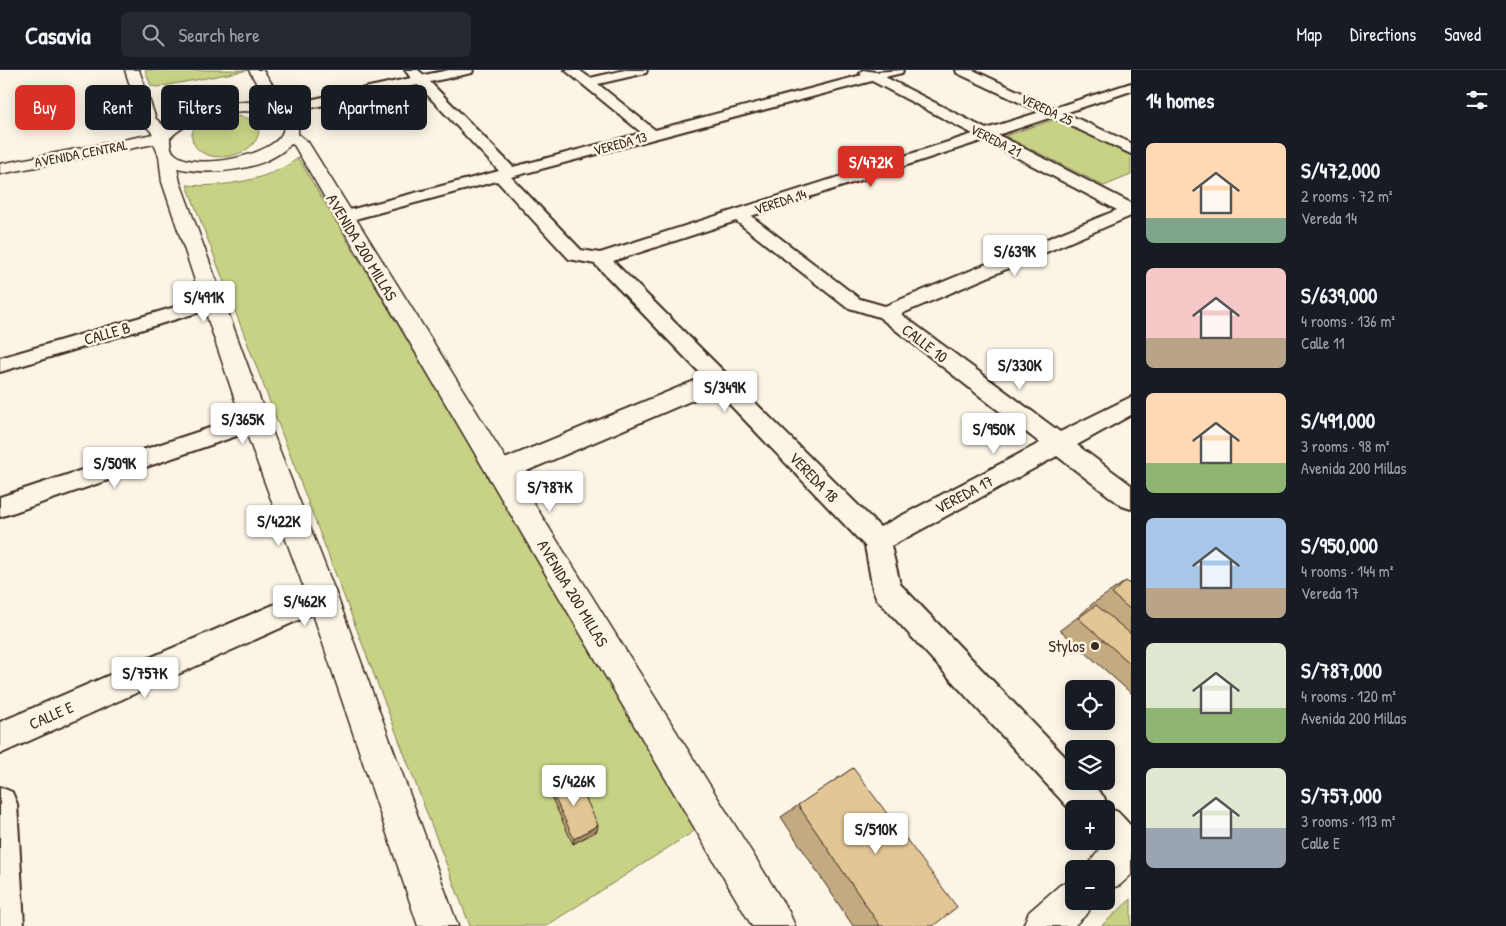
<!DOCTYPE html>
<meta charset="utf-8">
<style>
:root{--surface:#171b24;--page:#242831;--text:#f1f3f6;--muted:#9ea1a6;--line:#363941;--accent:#d93025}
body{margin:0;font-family:"Patrick Hand",sans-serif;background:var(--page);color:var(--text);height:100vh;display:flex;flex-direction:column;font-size:19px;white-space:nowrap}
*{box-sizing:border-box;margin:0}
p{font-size:16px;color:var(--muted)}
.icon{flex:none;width:28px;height:28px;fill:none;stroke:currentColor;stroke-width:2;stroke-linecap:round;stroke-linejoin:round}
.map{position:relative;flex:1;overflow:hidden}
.panel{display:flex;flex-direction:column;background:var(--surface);width:375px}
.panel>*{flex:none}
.banner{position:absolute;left:15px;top:15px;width:475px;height:45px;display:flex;gap:10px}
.fabs{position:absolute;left:1065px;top:610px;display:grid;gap:10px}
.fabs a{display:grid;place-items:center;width:50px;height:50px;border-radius:8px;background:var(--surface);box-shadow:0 2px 12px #0003;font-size:25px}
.price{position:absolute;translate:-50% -42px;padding:0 11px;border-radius:5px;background:#fff;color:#222;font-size:16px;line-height:32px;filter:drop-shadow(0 1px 2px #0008)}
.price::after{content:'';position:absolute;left:50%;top:30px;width:15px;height:11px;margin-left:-8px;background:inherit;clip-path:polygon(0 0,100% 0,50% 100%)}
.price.active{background:var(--accent);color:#fff}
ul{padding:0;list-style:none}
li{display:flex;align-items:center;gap:15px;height:125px;padding:0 15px}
li span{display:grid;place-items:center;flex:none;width:140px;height:100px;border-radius:8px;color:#555}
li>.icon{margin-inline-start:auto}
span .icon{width:60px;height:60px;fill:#fffc;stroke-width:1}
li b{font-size:21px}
h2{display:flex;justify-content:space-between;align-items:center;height:60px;padding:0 15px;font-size:21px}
.chip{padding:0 18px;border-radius:8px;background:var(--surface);box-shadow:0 2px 12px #0003;font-size:18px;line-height:45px}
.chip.active{background:var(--accent);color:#fff}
header{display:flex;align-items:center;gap:30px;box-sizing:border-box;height:70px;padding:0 25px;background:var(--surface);border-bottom:1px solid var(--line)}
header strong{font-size:24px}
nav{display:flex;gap:28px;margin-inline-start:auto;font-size:18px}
.search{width:350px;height:45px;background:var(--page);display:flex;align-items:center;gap:12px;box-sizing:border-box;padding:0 18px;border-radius:8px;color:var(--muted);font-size:19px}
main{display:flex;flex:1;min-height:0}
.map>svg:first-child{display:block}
</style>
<header>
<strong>Casavia</strong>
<div class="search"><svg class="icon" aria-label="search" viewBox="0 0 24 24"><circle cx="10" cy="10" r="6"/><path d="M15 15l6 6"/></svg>Search here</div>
<nav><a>Map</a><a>Directions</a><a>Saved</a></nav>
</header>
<main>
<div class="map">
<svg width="1131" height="856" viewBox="0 0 1131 856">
<rect width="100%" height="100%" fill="#fcf5e5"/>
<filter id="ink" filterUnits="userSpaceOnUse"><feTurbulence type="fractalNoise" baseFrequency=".02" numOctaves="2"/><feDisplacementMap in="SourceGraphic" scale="10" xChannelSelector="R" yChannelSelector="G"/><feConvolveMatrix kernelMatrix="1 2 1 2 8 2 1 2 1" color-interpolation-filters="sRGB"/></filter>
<g filter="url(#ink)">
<!-- green -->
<g fill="#c7d285" stroke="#817e52">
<polygon points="145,0 249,0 158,17 151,16"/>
<path d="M227 46C241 46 253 46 259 60 258 83 222 93 203 83 193 78 187 64 197 55 205 49 218 48 227 46Z"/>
<polygon points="1059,48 1131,81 1131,105 1104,116 1005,66"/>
<path d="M298 88 699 758 546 856H470L187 115C221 118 271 110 298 88Z"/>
<polygon points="1131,829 1131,856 1101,856"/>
</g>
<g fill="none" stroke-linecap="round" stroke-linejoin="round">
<!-- street casing -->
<g stroke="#3b2a1e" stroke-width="4">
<g id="street">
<path d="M405 0H418L424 5 449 0H473L472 3 430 12 513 97 642 63 565 0H579L590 8 625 0H647L646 3 598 14 655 60 862 5 860 3 863 0 875 2 903 0 902 3 885 7 986 59 1040 42 957 3 956 0H973L1054 38 1131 13V21L1065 43 1131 73V84L1052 47 998 65 1131 133V146L901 244 1060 362 1131 327V345L1077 375 1131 415V439L1122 436 1057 386 891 476 900 514 1074 696V711H1089L1104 727 1108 738 1118 742 1131 756V797L1118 792 1099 771H1106V739H1074V744L877 529 873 520 865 476 716 320 508 409 499 412 490 409 487 402 490 395 704 307 595 194 569 189 497 111 344 152 338 151 335 147 338 143 499 101 418 15 277 45 272 44 270 41 272 38 277 37 411 8ZM872 11 973 64 600 183 581 180 511 107ZM984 70 1117 140 885 236 860 229 751 146ZM736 151 846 237 879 247 1040 373 880 457 613 191Z"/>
<polygon points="213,226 220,228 223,232 220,236 0,302 0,288"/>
<polygon points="255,343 263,345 266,351 263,357 0,447 0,427"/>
<polygon points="322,514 332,517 336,526 332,535 0,684 0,652"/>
<polygon points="0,717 12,722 17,734 24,856 0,856"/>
</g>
</g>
<!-- secondary casing -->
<g stroke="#3b2a1e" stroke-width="3">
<g id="secondary">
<path d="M125 0H139L156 49 164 56C191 36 231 29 264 33L263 25 249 0H263L279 25 280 37 292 44 298 52V64L308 72 789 842 795 856H752L294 75 291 74C265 101 213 106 177 98L180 112 268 351 337 526 458 856H418L307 526 242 351 162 112 159 86 154 74 0 104V94L153 64 141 50ZM244 41 266 43 281 50C301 81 194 105 174 83 170 79 170 73 170 68 190 48 217 43 244 41Z"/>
<path d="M1131 760V805L1120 815 1106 820V799H1087C1095 780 1113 767 1131 760Z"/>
<polygon points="1074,809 1074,831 1093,831 1088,843 1074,856 1023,856 1029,842 1060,815"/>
</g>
</g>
<!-- street -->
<use href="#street" fill="#fcf5e5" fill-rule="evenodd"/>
<!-- secondary -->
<use href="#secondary" fill="#fcf5e5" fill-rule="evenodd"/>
</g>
<!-- wall -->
<g fill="#c2aa81" stroke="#3b2a1e">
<polygon points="1126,511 1131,515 1131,623 1060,560 1078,547 1092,534"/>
<polygon points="853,698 933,856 853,856 781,747"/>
<polygon points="550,718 597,761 573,774 551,726"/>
</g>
<!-- shaded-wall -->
<polygon fill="#9e8b69" stroke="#3b2a1e" points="598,755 597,761 573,774 574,769"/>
<!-- building -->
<g fill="#e2c696" stroke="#3b2a1e">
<polygon points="1126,511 1131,515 1131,540 1112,524"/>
<polygon points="1096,535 1131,564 1131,594 1078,548"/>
<polygon points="853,698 957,837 933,856 880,856 798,735"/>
<polygon points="575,705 598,755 574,769 550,718"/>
</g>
</g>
<!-- markers -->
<circle fill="#3b2a1e" stroke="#fcf5e5" stroke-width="2" cx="1095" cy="576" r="5"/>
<g text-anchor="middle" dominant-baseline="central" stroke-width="5" stroke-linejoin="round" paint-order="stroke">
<!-- far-street labels -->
<g font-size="14" fill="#3b2a1e" stroke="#fcf5e5">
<text transform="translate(1047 39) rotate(25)">VEREDA 25</text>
<text transform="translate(996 70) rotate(27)">VEREDA 21</text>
<text transform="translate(620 73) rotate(-15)">VEREDA 13</text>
<text transform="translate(81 83) rotate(-11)">AVENIDA CENTRAL</text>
<text transform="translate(780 131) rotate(-18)">VEREDA 14</text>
</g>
<!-- street labels -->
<g font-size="16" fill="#3b2a1e" stroke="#fcf5e5">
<text transform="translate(362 177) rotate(59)">AVENIDA 200 MILLAS</text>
<text transform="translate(107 263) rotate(-16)">CALLE B</text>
<text transform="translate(925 273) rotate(37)">CALLE 10</text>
<text transform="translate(814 407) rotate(46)">VEREDA 18</text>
<text transform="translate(964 424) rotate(-28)">VEREDA 17</text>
<text transform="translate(573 523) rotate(59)">AVENIDA 200 MILLAS</text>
<text transform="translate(51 645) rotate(-24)">CALLE E</text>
</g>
<!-- poi labels -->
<g font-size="16" fill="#3b2a1e" stroke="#fcf5e5" text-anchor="end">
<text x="1085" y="576">Stylos</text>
</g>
</g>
</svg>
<div class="fabs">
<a><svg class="icon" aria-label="locate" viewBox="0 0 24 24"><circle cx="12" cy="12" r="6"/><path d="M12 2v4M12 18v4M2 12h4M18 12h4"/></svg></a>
<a><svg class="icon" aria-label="layers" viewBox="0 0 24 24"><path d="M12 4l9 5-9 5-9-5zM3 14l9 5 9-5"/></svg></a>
<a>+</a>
<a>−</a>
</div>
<b class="price active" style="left:871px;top:118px">S/472K</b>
<b class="price" style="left:1015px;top:207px">S/639K</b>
<b class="price" style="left:204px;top:253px">S/491K</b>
<b class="price" style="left:1020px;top:321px">S/330K</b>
<b class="price" style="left:725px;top:343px">S/349K</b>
<b class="price" style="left:243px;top:375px">S/365K</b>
<b class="price" style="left:994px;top:385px">S/950K</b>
<b class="price" style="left:115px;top:419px">S/509K</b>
<b class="price" style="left:550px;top:443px">S/787K</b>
<b class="price" style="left:279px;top:477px">S/422K</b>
<b class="price" style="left:305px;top:557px">S/462K</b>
<b class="price" style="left:145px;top:629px">S/757K</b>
<b class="price" style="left:574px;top:737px">S/426K</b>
<b class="price" style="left:876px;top:785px">S/510K</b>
<div class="banner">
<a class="chip active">Buy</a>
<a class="chip">Rent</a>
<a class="chip">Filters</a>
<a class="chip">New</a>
<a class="chip">Apartment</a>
</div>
</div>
<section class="panel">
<h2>14 homes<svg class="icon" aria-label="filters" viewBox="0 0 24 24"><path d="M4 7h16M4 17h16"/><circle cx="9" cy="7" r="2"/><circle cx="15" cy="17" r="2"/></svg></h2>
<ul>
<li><span style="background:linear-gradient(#ffd9b3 75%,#7fa58c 0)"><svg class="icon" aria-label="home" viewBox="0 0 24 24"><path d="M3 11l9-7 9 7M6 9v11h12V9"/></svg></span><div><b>S/472,000</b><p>2 rooms · 72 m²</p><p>Vereda 14</p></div></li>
<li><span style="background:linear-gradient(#f6c9c9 70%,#b9a48a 0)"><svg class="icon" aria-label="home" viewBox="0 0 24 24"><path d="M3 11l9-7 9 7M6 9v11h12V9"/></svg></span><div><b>S/639,000</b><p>4 rooms · 136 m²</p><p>Calle 11</p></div></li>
<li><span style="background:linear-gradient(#ffd9b3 70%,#8fb573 0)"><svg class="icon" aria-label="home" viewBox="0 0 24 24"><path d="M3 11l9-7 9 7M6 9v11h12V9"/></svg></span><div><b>S/491,000</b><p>3 rooms · 98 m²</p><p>Avenida 200 Millas</p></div></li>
<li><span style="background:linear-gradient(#a9c7e8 70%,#b9a48a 0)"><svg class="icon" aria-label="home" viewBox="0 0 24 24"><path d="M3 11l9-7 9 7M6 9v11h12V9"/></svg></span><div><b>S/950,000</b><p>4 rooms · 144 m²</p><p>Vereda 17</p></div></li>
<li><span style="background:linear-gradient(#dfe7d0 65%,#8fb573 0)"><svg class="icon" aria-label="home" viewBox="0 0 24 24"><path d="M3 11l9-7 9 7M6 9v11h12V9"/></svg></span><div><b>S/787,000</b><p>4 rooms · 120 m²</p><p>Avenida 200 Millas</p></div></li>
<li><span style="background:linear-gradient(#dfe7d0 60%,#9aa5b1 0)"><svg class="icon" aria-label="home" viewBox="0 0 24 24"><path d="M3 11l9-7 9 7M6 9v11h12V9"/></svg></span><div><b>S/757,000</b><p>3 rooms · 113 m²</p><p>Calle E</p></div></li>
</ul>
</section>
</main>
